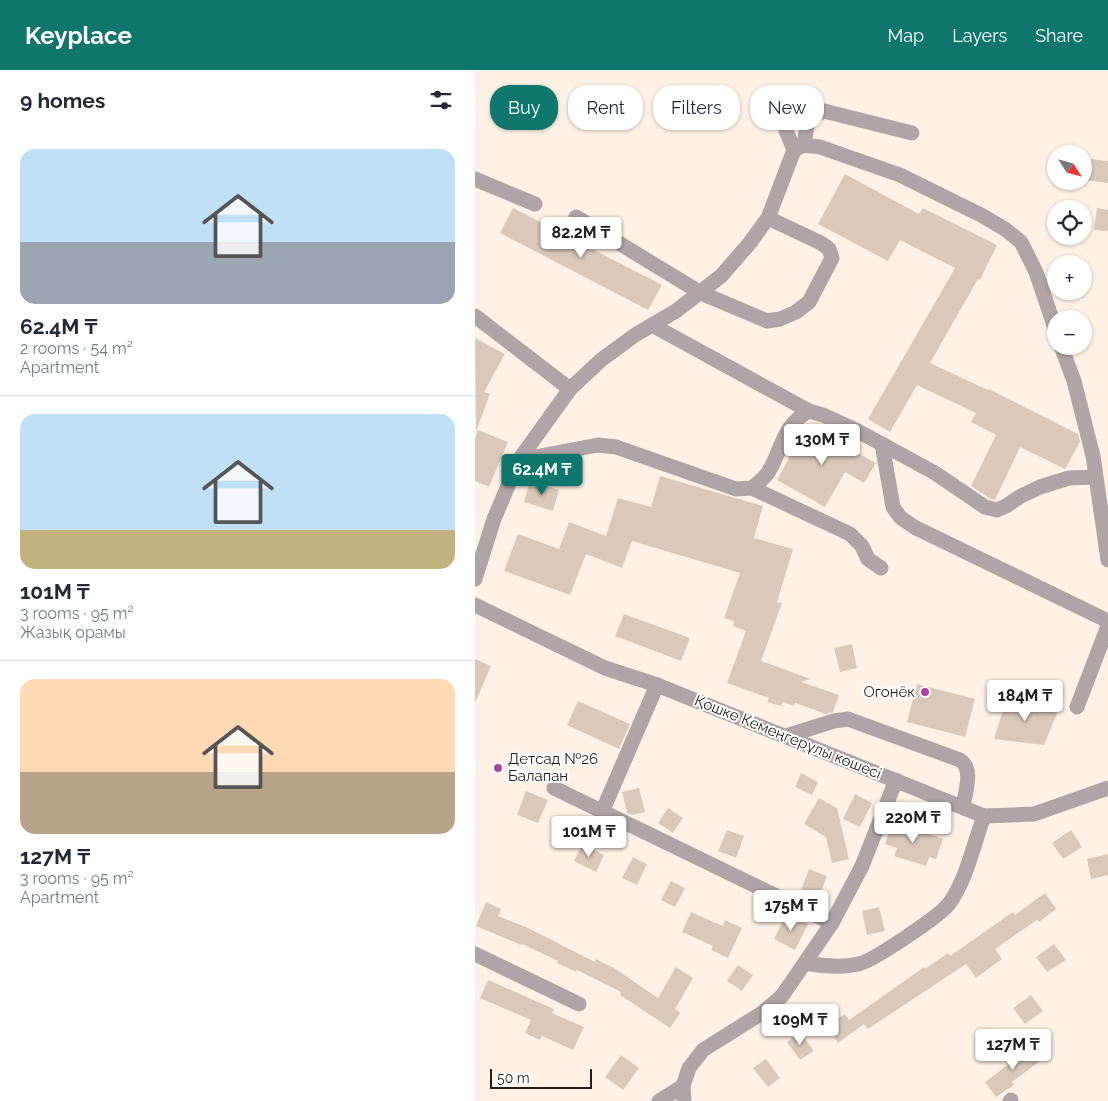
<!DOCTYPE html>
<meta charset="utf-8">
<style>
:root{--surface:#fff;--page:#f2f2f3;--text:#1f2937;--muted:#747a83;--line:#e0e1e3;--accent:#0f766e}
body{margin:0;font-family:Raleway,sans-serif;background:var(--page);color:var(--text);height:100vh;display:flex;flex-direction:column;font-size:19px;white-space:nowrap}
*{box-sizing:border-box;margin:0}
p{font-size:16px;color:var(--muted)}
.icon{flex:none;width:28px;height:28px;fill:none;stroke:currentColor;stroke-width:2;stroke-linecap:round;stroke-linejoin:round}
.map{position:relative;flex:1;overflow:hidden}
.panel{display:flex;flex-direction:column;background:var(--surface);width:475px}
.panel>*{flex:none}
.banner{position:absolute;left:15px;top:15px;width:475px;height:45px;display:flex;gap:10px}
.needle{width:32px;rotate:126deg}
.tools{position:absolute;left:572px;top:75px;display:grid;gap:10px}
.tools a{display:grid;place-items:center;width:45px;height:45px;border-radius:50%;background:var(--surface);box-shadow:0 1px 4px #0004;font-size:25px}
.scale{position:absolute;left:15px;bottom:12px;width:102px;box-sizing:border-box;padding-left:5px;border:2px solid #241e18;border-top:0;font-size:14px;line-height:18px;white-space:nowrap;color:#241e18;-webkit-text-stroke:4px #fff;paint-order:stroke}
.price{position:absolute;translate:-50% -42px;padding:0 11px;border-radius:5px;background:#fff;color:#222;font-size:16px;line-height:32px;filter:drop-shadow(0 1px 2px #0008)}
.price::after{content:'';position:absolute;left:50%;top:30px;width:15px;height:11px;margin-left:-8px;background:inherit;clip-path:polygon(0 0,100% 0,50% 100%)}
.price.active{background:var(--accent);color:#fff}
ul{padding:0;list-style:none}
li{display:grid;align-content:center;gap:10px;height:265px;padding:0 20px}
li+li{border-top:1px solid var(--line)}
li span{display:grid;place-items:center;height:155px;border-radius:15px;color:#555}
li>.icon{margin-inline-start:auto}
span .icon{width:90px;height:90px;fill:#fffc;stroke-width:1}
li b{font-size:21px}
h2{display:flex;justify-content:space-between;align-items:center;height:60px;padding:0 20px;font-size:21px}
.pill{padding:0 18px;border-radius:20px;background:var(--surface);box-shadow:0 1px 4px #0004;font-size:18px;line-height:45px}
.pill.active{background:var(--accent);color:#fff}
header{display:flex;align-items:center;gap:30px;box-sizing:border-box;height:70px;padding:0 25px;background:var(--accent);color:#fff}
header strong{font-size:24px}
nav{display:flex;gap:28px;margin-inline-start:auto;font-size:18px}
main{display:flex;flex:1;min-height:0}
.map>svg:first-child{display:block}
</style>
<header>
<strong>Keyplace</strong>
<nav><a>Map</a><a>Layers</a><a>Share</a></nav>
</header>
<main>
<section class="panel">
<h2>9 homes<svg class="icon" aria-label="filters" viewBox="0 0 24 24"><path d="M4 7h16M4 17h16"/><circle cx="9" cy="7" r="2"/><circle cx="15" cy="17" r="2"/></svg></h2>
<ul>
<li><span style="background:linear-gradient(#bfe0f5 60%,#9aa5b1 0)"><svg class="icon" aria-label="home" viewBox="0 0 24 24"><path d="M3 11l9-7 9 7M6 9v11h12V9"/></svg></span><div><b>62.4M ₸</b><p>2 rooms · 54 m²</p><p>Apartment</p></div></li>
<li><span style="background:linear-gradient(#bfe0f5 75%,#c2b280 0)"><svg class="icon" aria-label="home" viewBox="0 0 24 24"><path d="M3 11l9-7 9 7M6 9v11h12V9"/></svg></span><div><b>101M ₸</b><p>3 rooms · 95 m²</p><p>Жазық орамы</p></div></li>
<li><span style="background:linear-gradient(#ffd9b3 60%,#b9a48a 0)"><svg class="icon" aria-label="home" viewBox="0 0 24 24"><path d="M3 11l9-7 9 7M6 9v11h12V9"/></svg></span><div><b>127M ₸</b><p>3 rooms · 95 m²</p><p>Apartment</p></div></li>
</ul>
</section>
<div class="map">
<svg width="633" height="1031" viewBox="0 0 633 1031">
<rect width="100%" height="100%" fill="#fff1e5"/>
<!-- building -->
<g fill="#dac8ba">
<polygon points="609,88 633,91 633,113 609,110"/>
<polygon points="370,104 444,144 448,138 522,175 505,210 503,209 455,293 513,320 514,319 603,364 605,372 590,399 545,377 520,430 514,428 496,416 521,365 496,352 501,343 442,315 415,362 393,349 480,198 425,170 413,191 343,154"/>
<polygon points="38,138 187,215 173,240 25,163"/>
<polygon points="622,138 633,140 633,161 619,160"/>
<polygon points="0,268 30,284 9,322 15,324 1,362"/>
<polygon points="332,355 401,393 389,413 370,402 350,437 302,410"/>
<polygon points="3,360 33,372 14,417 0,411 0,368"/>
<polygon points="185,406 288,436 279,468 318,479 302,532 307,533 286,591 336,609 326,612 364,625 358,642 351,644 320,633 319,636 308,632 306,636 292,632 294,628 252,613 271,561 258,556 259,551 249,548 265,503 157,471 147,498 111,484 95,525 29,501 43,464 84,479 94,452 131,466 143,428 176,437"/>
<polygon points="55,411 84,420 78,441 49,432"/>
<polygon points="149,544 215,568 206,591 140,566"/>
<polygon points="377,574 382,598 365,602 359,578"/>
<polygon points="0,589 16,596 0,633"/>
<polygon points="442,614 500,629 490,667 432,652"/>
<polygon points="533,624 582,643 569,675 519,669"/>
<polygon points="103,631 155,654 144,679 92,655"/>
<polygon points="326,703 343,712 337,725 320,717"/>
<polygon points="164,718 170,742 157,745 152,743 147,722"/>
<polygon points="51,721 73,730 63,753 42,745"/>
<polygon points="380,724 397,733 385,757 368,749"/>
<polygon points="344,728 362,738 374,789 357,793 351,767 329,754"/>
<polygon points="193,738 208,748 198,763 183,753"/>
<polygon points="417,752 468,769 461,789 454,787 451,796 419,786 422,778 410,774"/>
<polygon points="252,760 269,766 261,788 243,781"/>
<polygon points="596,760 607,777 588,789 577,773"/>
<polygon points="107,774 129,785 121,802 99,791"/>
<polygon points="633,784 633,805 616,809 612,789"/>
<polygon points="158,787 172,794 162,815 147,808"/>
<polygon points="334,799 352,806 343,830 325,823"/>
<polygon points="196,811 210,818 200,837 186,830"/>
<polygon points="570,823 581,839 564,852 562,850 520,879 527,889 501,908 491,894 393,959 389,954 363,973 352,957 370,944 374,950 449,897 450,899 473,883 475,886 538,842 540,845"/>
<polygon points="11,832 26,839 23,846 53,858 120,892 121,889 139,898 183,928 201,897 218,908 200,939 205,943 195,958 145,925 146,922 102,900 101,902 82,893 83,891 47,874 46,875 1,856"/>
<polygon points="404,837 410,861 392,865 387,841"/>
<polygon points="216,842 248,856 250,850 267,858 253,888 236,880 238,876 207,862"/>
<polygon points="312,843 333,854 320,880 299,869"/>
<polygon points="579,874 591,890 572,902 561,887"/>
<polygon points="263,895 278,905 267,921 252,911"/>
<polygon points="13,910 79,939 77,943 109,957 98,980 67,966 65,970 50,963 56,950 5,928"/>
<polygon points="556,925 568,941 550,954 538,938"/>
<polygon points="325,962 339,981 325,990 312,972"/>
<polygon points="554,975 565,991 537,1012 539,1015 521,1027 510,1012 538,991 536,988"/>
<polygon points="146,985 164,998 148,1020 130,1007"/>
<polygon points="291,989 305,1008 293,1017 278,998"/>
</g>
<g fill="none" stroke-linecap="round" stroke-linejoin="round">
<!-- minor -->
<g stroke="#b0a5a6" stroke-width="15">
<polyline points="296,24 319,80"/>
<path d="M329 75C332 58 330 47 349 41L437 63"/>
<polyline points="0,109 60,134"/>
<polyline points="101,147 226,223 292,251 305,249 321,242 334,232 357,188 354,179 346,173 293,148"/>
<polyline points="0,246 95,319"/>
<polyline points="177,255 334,341"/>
<polyline points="586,276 599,311 618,386 633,490"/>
<polyline points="407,374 418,437 425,447 439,457 633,551"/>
<path d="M44 390 123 375 141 377 261 419 277 418C283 413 290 408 294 401 308 377 307 356 334 341L348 345 381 360 460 403 510 437 522 440 531 436 546 426 565 417 594 408 620 407"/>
<polyline points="277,418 375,464 387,476 393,489 406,498"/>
<polyline points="0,509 19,449 44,390 95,319 126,290 160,265 201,241 246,206 274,174 293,148 319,80 329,75 345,77 425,105 506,145 530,159 546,172 561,202 581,261"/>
<polyline points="0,535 130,598 182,615 509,746 559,744 633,718"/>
<polyline points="602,637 633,556"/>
<path d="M311 666 359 651 373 649 485 690C499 699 490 723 488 737"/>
<polyline points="79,718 357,853"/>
<polyline points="127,742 182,615"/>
<polyline points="0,884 104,934"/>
<path d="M330 893C347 896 366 898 383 894 397 892 464 846 473 835 491 812 499 773 509 746"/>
<polyline points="184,1031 208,1016"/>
<polyline points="209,1031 208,1016 214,998 228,980 287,943 307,926 357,853 387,796 421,710"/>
<polyline points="535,1031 536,1030"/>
</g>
</g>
<!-- markers -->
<g fill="#ad42a2" stroke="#fff" stroke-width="2">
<circle cx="450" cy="622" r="5"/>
<circle cx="23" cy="698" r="5"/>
</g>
<g text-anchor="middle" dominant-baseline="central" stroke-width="4" stroke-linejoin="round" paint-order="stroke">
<!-- poi labels -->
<g font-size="15" fill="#241e18" stroke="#fff" text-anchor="end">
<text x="440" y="622">Огонёк</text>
<text x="33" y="689" text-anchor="start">Детсад №26<tspan x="33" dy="17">Балапан</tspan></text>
</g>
<!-- street labels -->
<g font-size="15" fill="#241e18" stroke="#fff">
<text transform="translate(313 667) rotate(22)">Қошке Кемеңгерұлы көшесі</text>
</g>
</g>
</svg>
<div class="tools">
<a><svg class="needle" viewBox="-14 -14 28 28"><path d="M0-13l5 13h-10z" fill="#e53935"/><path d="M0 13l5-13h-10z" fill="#747a83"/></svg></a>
<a><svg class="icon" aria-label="locate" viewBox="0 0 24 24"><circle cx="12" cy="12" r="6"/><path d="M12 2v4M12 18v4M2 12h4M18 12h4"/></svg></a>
<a>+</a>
<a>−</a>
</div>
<div class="scale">50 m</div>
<b class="price" style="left:106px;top:189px">82.2M ₸</b>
<b class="price" style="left:347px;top:396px">130M ₸</b>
<b class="price active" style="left:67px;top:426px">62.4M ₸</b>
<b class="price" style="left:550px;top:652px">184M ₸</b>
<b class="price" style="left:438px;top:774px">220M ₸</b>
<b class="price" style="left:114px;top:788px">101M ₸</b>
<b class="price" style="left:316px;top:862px">175M ₸</b>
<b class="price" style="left:325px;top:976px">109M ₸</b>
<b class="price" style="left:538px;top:1001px">127M ₸</b>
<div class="banner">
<a class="pill active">Buy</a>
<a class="pill">Rent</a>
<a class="pill">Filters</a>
<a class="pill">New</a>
</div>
</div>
</main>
